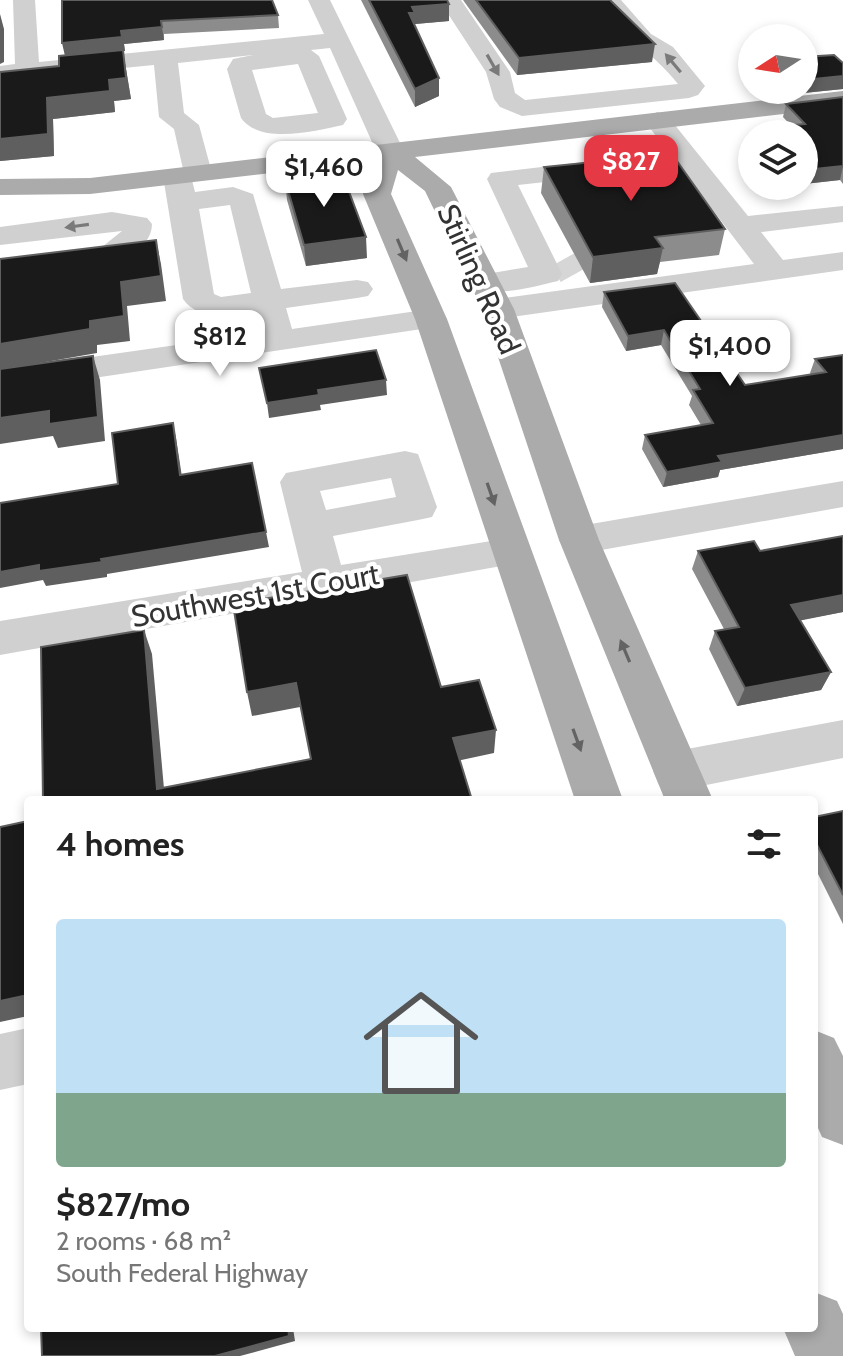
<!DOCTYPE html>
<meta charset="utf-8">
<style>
:root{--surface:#fff;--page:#f6f6f6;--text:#222;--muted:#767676;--line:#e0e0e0;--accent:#e63946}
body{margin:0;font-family:Cabin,sans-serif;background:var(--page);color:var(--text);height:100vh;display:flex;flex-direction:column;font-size:30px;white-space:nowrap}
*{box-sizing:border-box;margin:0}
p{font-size:26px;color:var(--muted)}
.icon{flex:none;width:44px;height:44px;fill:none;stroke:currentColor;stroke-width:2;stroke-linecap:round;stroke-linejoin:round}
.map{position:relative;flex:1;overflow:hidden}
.side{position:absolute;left:24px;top:796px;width:794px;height:536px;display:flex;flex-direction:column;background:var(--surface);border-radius:8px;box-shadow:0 4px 12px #0003}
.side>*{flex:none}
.needle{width:52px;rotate:258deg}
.fabs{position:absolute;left:738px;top:24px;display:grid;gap:16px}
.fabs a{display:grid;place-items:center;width:80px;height:80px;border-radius:50%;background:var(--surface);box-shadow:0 4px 12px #0003;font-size:40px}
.price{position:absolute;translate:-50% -68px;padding:0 18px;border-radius:16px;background:#fff;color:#222;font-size:26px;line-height:52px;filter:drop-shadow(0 2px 4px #0008)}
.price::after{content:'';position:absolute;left:50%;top:48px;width:24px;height:18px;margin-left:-12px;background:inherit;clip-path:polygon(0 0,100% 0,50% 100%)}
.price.current{background:var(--accent);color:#fff}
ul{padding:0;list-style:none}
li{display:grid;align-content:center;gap:16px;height:424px;padding:0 32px}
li+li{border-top:2px solid var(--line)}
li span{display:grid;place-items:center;height:248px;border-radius:8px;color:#555}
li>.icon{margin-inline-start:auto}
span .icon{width:144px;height:144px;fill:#fffc;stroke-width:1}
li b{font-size:34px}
h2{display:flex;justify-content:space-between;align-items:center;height:96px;padding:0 32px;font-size:34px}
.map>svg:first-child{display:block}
</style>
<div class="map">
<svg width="843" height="1356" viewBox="0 0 843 1356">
<rect width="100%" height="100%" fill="#fff"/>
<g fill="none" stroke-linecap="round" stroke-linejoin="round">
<!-- minor-tunnel -->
<polyline stroke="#d6d6d6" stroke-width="33" stroke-dasharray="33 17" stroke-linecap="butt" points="566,258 575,274"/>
<!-- minor -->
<g fill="#d0d0d0" fill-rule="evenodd">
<path d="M13 0H35L39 62 324 34 308 0H330L404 151 400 157H380L376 151 330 48 311 50 319 56 347 119 343 125C316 131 260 145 241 118L227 69 233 59 253 55 178 63 184 113 199 125 212 173 208 179 192 180 195 192 233 187 253 194 281 289 357 280 368 282 373 289 368 296 357 298 286 308 292 329 431 309 442 312 447 319 442 326 0 392V370L261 333 255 312C231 315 199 322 183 299L163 176 167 170 183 169 174 129 159 117 154 65 0 80V66L15 64ZM298 64 318 113 273 118 266 114 252 70ZM230 205 251 293 221 297 214 294 199 209Z"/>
<path d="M439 0H461L510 72 515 93 525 100 678 84C653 53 621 33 598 0H621L651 34 673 47 705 86 698 95 689 98 522 116 500 107 494 99 486 72Z"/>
<path d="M657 112 666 114 748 216 843 206V222L761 232 783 260 843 252V270L504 318 493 315 488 308 493 301 504 298 754 264 680 167 518 185 562 274 558 281C533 287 499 296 474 290L469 283 474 276 528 267 487 179 491 173 668 152 644 120Z"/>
<path d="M112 212 147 218 152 224C152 272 36 276 0 282V264L102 247 122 231 0 245V227Z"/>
<path d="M405 451 418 454 437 507 432 517 418 520 333 536 341 565 510 538 524 542 530 552 524 562 0 655V621L302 572 280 482 286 473ZM391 478 396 497 326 510 320 491Z"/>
<polygon points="843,481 843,507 579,554 565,550 559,540 565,530 579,526"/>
<polygon points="843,720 843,758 676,791 659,785 653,771 659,757 676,751"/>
<polygon points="28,1028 28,1084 0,1090 0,1034"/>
</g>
<!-- major -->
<g fill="#ababab" fill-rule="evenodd">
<polygon points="843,91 843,107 415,157 451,187 514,309 599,540 713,800 665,800 559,540 482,309 425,191 398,170 391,194 447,319 623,800 575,800 415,319 363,194 373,161 90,194 0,195 0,179 90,178"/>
<polygon points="814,1030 834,1038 843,1056 843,1145 822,1137 814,1119"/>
<polygon points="814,1292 837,1301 843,1314 843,1356 795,1356 783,1328 814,1328"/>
</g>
</g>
<!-- wall -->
<g fill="#8c8c8c">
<polygon points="61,0 272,0 278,15 279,28 164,34 164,40 124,44 125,51 123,51 131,99 114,101 115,112 53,119 54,156 0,161 0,71 0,72 59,66 65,55 62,1"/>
<polygon points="361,0 447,0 449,4 449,21 415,24 415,28 439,96 415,107"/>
<polygon points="463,0 610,0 652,62 517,75"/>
<polygon points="834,55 843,63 843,89 764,97 758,90 804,90 804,57"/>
<polygon points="752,57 752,83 740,71 743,58"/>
<polygon points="843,97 843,184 840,180 804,184 804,134 791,134 793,128 783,117 786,104"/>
<polygon points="544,167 725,229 719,255 660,262 657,274 590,283 541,193"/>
<polygon points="285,180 367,258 306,266 287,200"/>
<polygon points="675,283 745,385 811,375 810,373 815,359 843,355 843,449 720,470 718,477 663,487 642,449 645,435 701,425 689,405 692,396 661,345 626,351 602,307 604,292"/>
<polygon points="698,551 760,551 843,612 800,620 831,672 821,690 737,706 709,649 715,631 724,629 692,569"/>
<polygon points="843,811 843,924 814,866 814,817"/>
</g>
<!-- shaded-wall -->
<g fill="#5f5f5f">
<polygon points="449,4 449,21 415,24 415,30 409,13 412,7"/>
<polygon points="0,14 4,29 4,62 0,64"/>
<polygon points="162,27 164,40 124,44 125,51 123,51 131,99 114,101 115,112 53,119 54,156 0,161 0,139 47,98 65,56 62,43 121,31"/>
<polygon points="655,44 652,62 517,75 519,58"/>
<polygon points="843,76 843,89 764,97 766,90 804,90 804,80"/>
<polygon points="439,78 439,96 415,107 415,89"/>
<polygon points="843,166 840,180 804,184 805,170"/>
<polygon points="366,237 367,258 306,266 304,245"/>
<polygon points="156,240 161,264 166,301 127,306 130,341 97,345 97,353 0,370 0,344 90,321"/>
<polygon points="663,248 657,274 590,283 593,257"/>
<polygon points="664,330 661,345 626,351 628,336"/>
<polygon points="93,356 100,380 105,441 58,448 53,436 0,444 0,418"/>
<polygon points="386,380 387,395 320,405 321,410 269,418 267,403 318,390"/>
<polygon points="173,423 176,438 184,490 180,475"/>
<polygon points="843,435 843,449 720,470 718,477 663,487 667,472 718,456"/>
<polygon points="266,532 269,547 107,574 107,577 46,586 43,580 0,588 0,572 39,565 101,559"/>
<polygon points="843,595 843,612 783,624 791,605"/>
<polygon points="144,630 152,654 165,800 157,789"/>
<polygon points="831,672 821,690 737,706 745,688"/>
<polygon points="296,683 300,707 252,716 247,692"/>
<polygon points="496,730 494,753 452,762 453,738"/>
<polygon points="28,995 28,1016 0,1022 0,1001"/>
<polygon points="288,1328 293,1328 295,1341 240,1356 215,1356"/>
</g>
<!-- building -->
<g fill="#1a1a1a" stroke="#5f5f5f" stroke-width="2">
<polygon points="62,0 272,0 278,15 161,21 162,27 121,31 122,37 62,43"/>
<polygon points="369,0 447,0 449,4 412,7 415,13 409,13 439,78 415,89"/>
<polygon points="476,0 610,0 655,44 519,58"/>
<polygon points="123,50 126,78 109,80 110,91 47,98 48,134 0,139 0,72 59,66 59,56"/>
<polygon points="834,55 843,63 843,76 804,80 804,57"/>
<polygon points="752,57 752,67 743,58"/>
<polygon points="843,97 843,166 805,170 804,138 806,138 804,134 802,134 794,125 805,124 786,104"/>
<polygon points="672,154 725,229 655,237 663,248 593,257 544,167"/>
<polygon points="342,173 366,237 304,245 285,180"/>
<polygon points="156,240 161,276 121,282 124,316 90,321 90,329 0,344 0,259"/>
<polygon points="675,283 745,385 826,372 815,359 843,355 843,435 718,456 722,462 667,472 645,435 713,423 693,390 700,389 664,330 628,336 604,292"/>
<polygon points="376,350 386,380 318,390 319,395 267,403 259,368"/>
<polygon points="93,356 98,417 49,424 49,411 0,418 0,369"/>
<polygon points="173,423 180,475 252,463 266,532 101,559 102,562 39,571 39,565 0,572 0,503 118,484 112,433"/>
<polygon points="843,536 843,595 791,605 831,672 745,688 715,631 739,627 698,551 754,541 760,551"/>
<polygon points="407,575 441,687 479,680 496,730 453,738 472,800 43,800 41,647 144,630 157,789 311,759 296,683 247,692 233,604"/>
<polygon points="843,811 843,895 814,839 814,817"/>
<polygon points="28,821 28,995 0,1001 0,827"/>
<polygon points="41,1328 288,1328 289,1336 215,1356 42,1356"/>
</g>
<!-- one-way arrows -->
<defs><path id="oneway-solid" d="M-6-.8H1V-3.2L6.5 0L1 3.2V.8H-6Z" transform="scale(2)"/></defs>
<g fill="#7a7a7a">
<use href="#oneway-solid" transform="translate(673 63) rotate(-130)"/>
<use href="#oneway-solid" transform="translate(493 65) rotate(60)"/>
<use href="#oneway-solid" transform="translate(77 226) rotate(172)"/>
</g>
<g fill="#636363">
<use href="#oneway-solid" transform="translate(402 250) rotate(67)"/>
<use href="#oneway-solid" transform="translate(491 494) rotate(71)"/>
<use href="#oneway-solid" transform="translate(625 651) rotate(-113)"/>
<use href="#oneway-solid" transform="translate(577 740) rotate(70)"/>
</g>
<g text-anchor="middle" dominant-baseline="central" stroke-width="8" stroke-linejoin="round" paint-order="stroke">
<!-- street labels -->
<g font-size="30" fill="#333" stroke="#fff">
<text transform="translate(479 279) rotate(66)">Stirling Road</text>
<text transform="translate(255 595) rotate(-10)">Southwest 1st Court</text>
</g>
</g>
</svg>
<div class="fabs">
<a><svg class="needle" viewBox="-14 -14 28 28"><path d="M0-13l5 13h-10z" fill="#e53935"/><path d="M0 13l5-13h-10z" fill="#767676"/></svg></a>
<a><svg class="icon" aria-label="layers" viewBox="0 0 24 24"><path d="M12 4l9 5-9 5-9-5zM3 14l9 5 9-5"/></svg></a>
</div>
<b class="price current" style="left:631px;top:203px">$827</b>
<b class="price" style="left:324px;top:209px">$1,460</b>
<b class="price" style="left:220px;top:378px">$812</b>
<b class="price" style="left:730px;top:388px">$1,400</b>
<section class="side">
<h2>4 homes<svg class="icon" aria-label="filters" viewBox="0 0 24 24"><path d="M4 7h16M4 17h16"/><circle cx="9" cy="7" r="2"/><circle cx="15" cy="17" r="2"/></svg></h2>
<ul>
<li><span style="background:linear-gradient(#bfe0f5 70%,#7fa58c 0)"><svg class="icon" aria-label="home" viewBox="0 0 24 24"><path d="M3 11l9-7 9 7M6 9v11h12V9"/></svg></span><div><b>$827/mo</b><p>2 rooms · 68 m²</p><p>South Federal Highway</p></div></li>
</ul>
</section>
</div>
